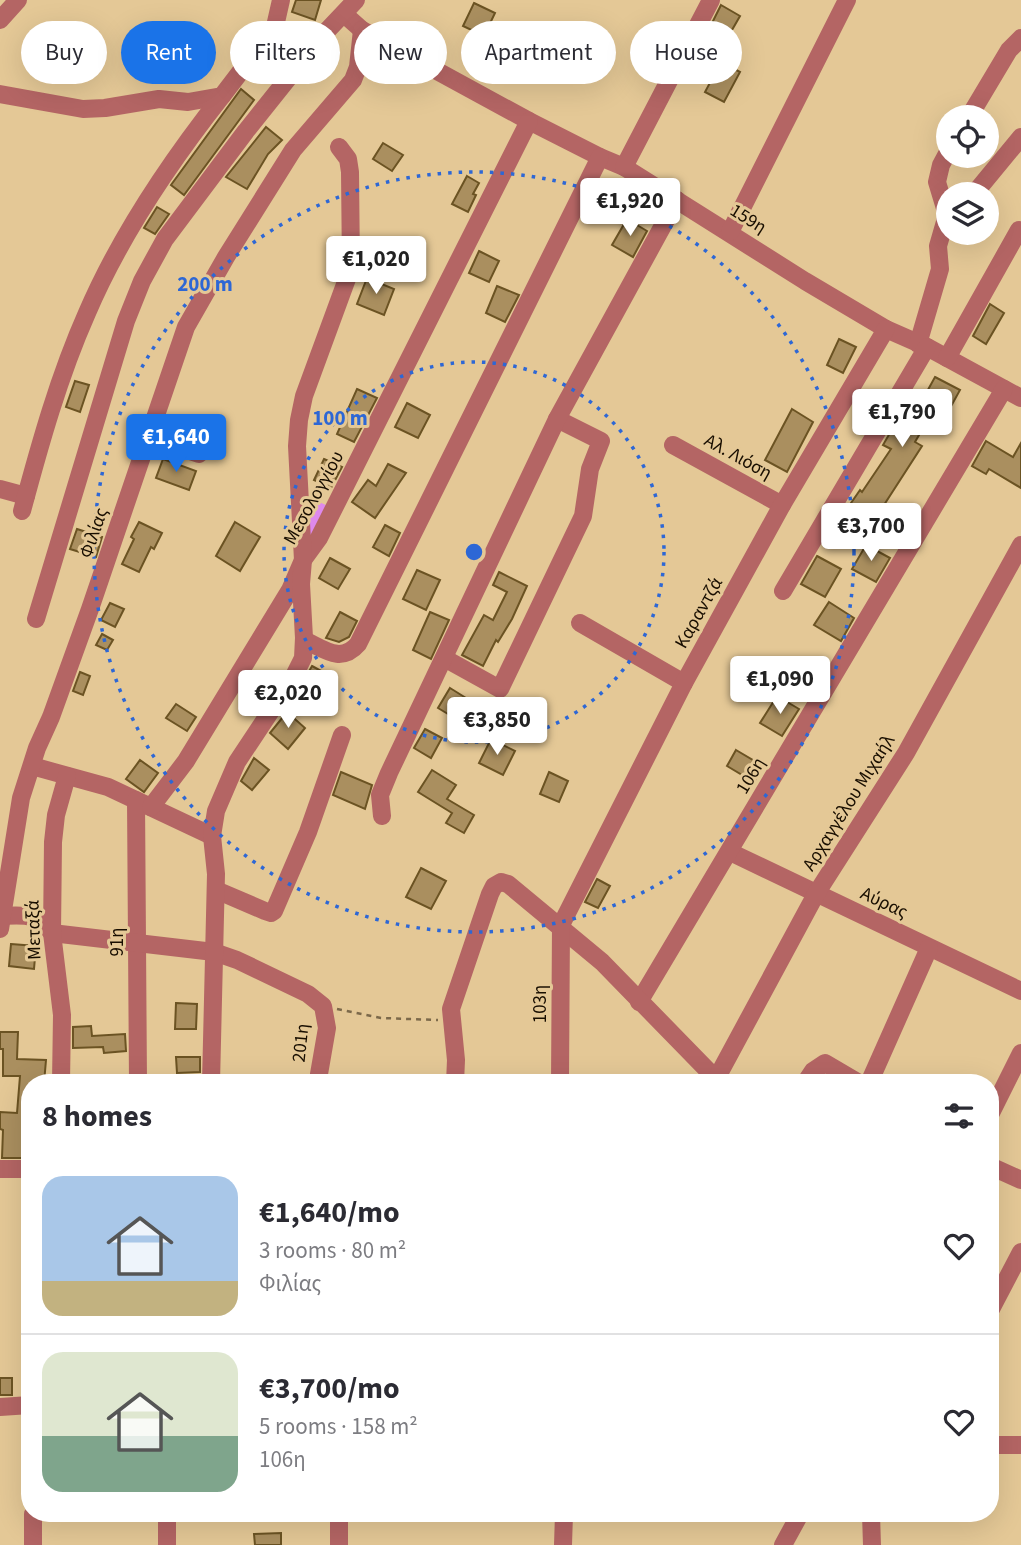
<!DOCTYPE html>
<meta charset="utf-8">
<style>
:root{--surface:#fff;--page:#f7f7f7;--text:#2b2b33;--muted:#7c7c81;--line:#e1e1e2;--accent:#1a73e8}
body{margin:0;font-family:"Source Sans 3",sans-serif;background:var(--page);color:var(--text);height:100vh;display:flex;flex-direction:column;font-size:26px;white-space:nowrap}
*{box-sizing:border-box;margin:0}
p{font-size:23px;color:var(--muted)}
.icon{flex:none;width:38px;height:38px;fill:none;stroke:currentColor;stroke-width:2;stroke-linecap:round;stroke-linejoin:round}
.map{position:relative;flex:1;overflow:hidden}
.drawer{position:absolute;left:21px;top:1074px;width:978px;height:448px;display:flex;flex-direction:column;background:var(--surface);border-radius:28px;box-shadow:0 7px 28px #0002}
.drawer>*{flex:none}
.guide{position:absolute;left:21px;top:21px;width:980px;height:63px;display:flex;gap:14px}
.tools{position:absolute;left:936px;top:105px;display:grid;gap:14px}
.tools a{display:grid;place-items:center;width:63px;height:63px;border-radius:50%;background:var(--surface);box-shadow:0 7px 28px #0002;font-size:35px}
.price{position:absolute;translate:-50% -60px;padding:0 16px;border-radius:7px;background:#fff;color:#222;font-size:23px;line-height:46px;filter:drop-shadow(0 2px 4px #0008)}
.price::after{content:'';position:absolute;left:50%;top:42px;width:21px;height:16px;margin-left:-10px;background:inherit;clip-path:polygon(0 0,100% 0,50% 100%)}
.price.selected{background:var(--accent);color:#fff}
ul{padding:0;list-style:none}
li{display:flex;align-items:center;gap:21px;height:175px;padding:0 21px}
li+li{border-top:2px solid var(--line)}
li span{display:grid;place-items:center;flex:none;width:196px;height:140px;border-radius:21px;color:#555}
li>.icon{margin-inline-start:auto}
span .icon{width:84px;height:84px;fill:#fffc;stroke-width:1}
li b{font-size:30px}
h2{display:flex;justify-content:space-between;align-items:center;height:84px;padding:0 21px;font-size:30px}
.pill{padding:0 24px;border-radius:32px;background:var(--surface);box-shadow:0 7px 28px #0002;font-size:24px;line-height:63px}
.pill.selected{background:var(--accent);color:#fff}
.map>svg:first-child{display:block}
</style>
<div class="map">
<svg width="1021" height="1545" viewBox="0 0 1021 1545">
<rect width="100%" height="100%" fill="#e4c896"/>
<!-- green -->
<polygon fill="#de89ed" points="306,496 328,506 309,542"/>
<!-- building -->
<g fill="#aa8f5f" stroke="#6b5323" stroke-width="2">
<polygon points="296,0 321,0 315,20 292,12"/>
<polygon points="474,3 495,13 484,36 463,26"/>
<polygon points="721,5 740,16 728,37 710,27"/>
<polygon points="521,32 540,42 529,63 511,53"/>
<polygon points="721,62 740,72 724,102 705,92"/>
<polygon points="241,89 254,100 184,195 171,185"/>
<polygon points="266,127 282,140 268,154 247,189 226,177"/>
<polygon points="383,143 403,155 392,171 373,159"/>
<polygon points="467,176 479,183 473,194 476,195 468,212 452,204"/>
<polygon points="157,207 169,214 155,234 144,228"/>
<polygon points="627,219 647,231 633,257 612,245"/>
<polygon points="479,251 499,261 489,282 469,273"/>
<polygon points="367,278 394,289 384,315 357,304"/>
<polygon points="497,286 519,295 505,322 486,313"/>
<polygon points="990,304 1004,313 986,344 973,336"/>
<polygon points="839,339 856,347 843,373 827,365"/>
<polygon points="935,377 960,390 949,410 937,404 915,442 922,446 873,522 849,506 860,490 862,492 891,449 883,445 909,400 919,406"/>
<polygon points="75,381 89,385 80,412 66,407"/>
<polygon points="357,389 377,398 354,442 337,434"/>
<polygon points="407,403 430,415 418,438 395,427"/>
<polygon points="792,409 813,422 787,472 765,460"/>
<polygon points="986,441 1013,457 1021,443 1021,488 989,469 986,474 972,466"/>
<polygon points="163,459 196,471 189,490 156,478"/>
<polygon points="324,459 342,467 331,488 314,480"/>
<polygon points="388,464 406,473 375,518 352,502 368,480 376,486"/>
<polygon points="139,522 162,533 154,549 151,547 139,572 122,564 134,539 131,537"/>
<polygon points="235,522 260,537 240,571 216,556"/>
<polygon points="385,525 400,533 389,556 373,547"/>
<polygon points="77,529 102,537 96,557 70,549"/>
<polygon points="866,545 890,558 876,582 852,569"/>
<polygon points="817,556 841,569 825,597 801,584"/>
<polygon points="330,558 350,569 338,589 319,578"/>
<polygon points="417,570 440,580 426,610 403,599"/>
<polygon points="499,572 527,586 512,619 498,642 496,640 483,666 462,655 484,615 493,620 507,592 493,585"/>
<polygon points="829,602 854,618 841,641 814,625"/>
<polygon points="110,603 124,609 115,627 101,620"/>
<polygon points="340,612 357,621 349,637 339,642 326,638"/>
<polygon points="430,612 449,620 431,659 413,650"/>
<polygon points="102,634 113,640 107,650 96,645"/>
<polygon points="312,666 334,678 325,694 303,682"/>
<polygon points="80,672 90,676 83,695 73,691"/>
<polygon points="450,688 490,713 478,732 438,708"/>
<polygon points="777,696 799,709 782,736 760,723"/>
<polygon points="176,704 196,717 187,731 166,718"/>
<polygon points="287,712 305,728 288,749 270,733"/>
<polygon points="425,729 442,738 431,758 414,748"/>
<polygon points="491,739 515,751 503,775 479,763"/>
<polygon points="736,750 763,766 754,782 727,766"/>
<polygon points="254,758 269,770 252,790 241,781"/>
<polygon points="140,760 158,773 144,792 126,779"/>
<polygon points="432,770 456,785 447,799 474,815 464,833 446,823 452,813 418,792"/>
<polygon points="341,772 372,785 365,809 333,795"/>
<polygon points="549,772 568,781 559,802 540,794"/>
<polygon points="421,868 446,881 431,909 406,897"/>
<polygon points="597,879 610,886 598,908 585,902"/>
<polygon points="11,944 36,946 34,969 9,966"/>
<polygon points="176,1003 197,1004 196,1029 175,1029"/>
<polygon points="91,1026 92,1036 125,1034 126,1051 104,1053 103,1047 73,1048 73,1027"/>
<polygon points="0,1032 18,1032 17,1059 46,1060 44,1083 30,1083 30,1158 2,1158 3,1130 0,1129 0,1112 17,1113 20,1076 3,1076 3,1049 0,1049"/>
<polygon points="176,1057 200,1057 200,1072 177,1073"/>
<rect x="0" y="1378" width="12" height="17"/>
<polygon points="281,1533 281,1545 255,1545 254,1534"/>
</g>
<g fill="none" stroke-linecap="round" stroke-linejoin="round">
<!-- path -->
<polyline stroke="#7c694a" stroke-width="2.5" stroke-dasharray="5 5" stroke-linecap="butt" points="337,1009 381,1018 438,1020"/>
<!-- minor -->
<g stroke="#b46564" stroke-width="18">
<polyline points="344,14 362,30 529,121 600,157 624,167 805,281 886,329 927,347 1021,398"/>
<polyline points="0,20 18,0"/>
<polyline points="274,31 281,0"/>
<polyline points="0,94 83,109 105,108 159,99 188,102 222,96 270,33 281,30 322,36 356,0"/>
<polyline points="969,117 1009,50 1021,38"/>
<polyline points="624,167 711,0"/>
<polyline points="974,194 1021,137"/>
<polyline points="730,232 847,0"/>
<polyline points="918,344 940,269 938,246 947,215 937,182 941,165 948,152"/>
<polyline points="947,358 1019,230"/>
<polyline points="148,437 199,454"/>
<polyline points="673,445 782,505"/>
<polyline points="0,489 26,496"/>
<path d="M22 511C40 444 59 376 87 313 120 236 170 162 222 96"/>
<polyline points="783,591 927,347"/>
<polyline points="36,619 126,321 142,281 165,239 246,131 322,36"/>
<polyline points="580,623 684,683"/>
<path d="M304 640C324 649 341 664 358 644L600 157"/>
<polyline points="444,658 500,689 583,516 590,469 601,441 557,419"/>
<polyline points="32,766 108,787 212,836"/>
<polyline points="136,800 138,1083"/>
<polyline points="151,807 186,761 290,590 303,560 319,538 529,121"/>
<polyline points="382,816 380,795 389,773 557,419 677,200"/>
<polyline points="730,852 1021,991"/>
<polyline points="216,890 265,911 271,913 274,911 308,832 342,735"/>
<path d="M2 916C25 915 38 913 52 933L214 952 237 960 308 994 323 1006 327 1028 319 1074 321 1083"/>
<polyline points="0,929 21,798 37,748 51,717 90,609 186,327 226,257 293,150 353,80 358,67 362,30"/>
<polyline points="639,1002 1004,389"/>
<polyline points="61,1083 62,1015 52,933 53,842 56,815 67,776"/>
<polyline points="211,1083 216,874 212,836 216,811 237,762 294,676 303,658 304,638 301,584 303,560 297,446 299,420 304,396 351,268 350,172 348,159 339,147"/>
<polyline points="455,1083 456,1060 451,1009 490,894 494,886 501,882 508,884 602,962 720,1083"/>
<polyline points="560,1083 561,925 684,683 782,505 886,329"/>
<polyline points="714,1083 816,894 906,753 1021,545"/>
<polyline points="805,1083 813,1071 825,1063 859,1083"/>
<polyline points="869,1083 929,948"/>
<polyline points="990,1115 1021,1053"/>
<polyline points="990,1166 1021,1180"/>
<polyline points="0,1169 30,1169"/>
<polyline points="990,1311 1021,1252"/>
<polyline points="0,1407 30,1405"/>
<polyline points="990,1445 1021,1445"/>
<polyline points="167,1514 167,1545"/>
<polyline points="871,1514 872,1545"/>
<polyline points="33,1545 33,1514"/>
<polyline points="339,1545 339,1514"/>
<polyline points="563,1545 564,1514"/>
<polyline points="783,1545 800,1514"/>
</g>
</g>
<!-- distance rings -->
<g fill="none" stroke="#2d67d5" stroke-width="3.5" stroke-dasharray="3.5 7">
<circle cx="474" cy="552" r="190"/>
<circle cx="474" cy="552" r="380"/>
</g>
<g text-anchor="middle" dominant-baseline="central" stroke-width="6" stroke-linejoin="round" paint-order="stroke">
<!-- street labels -->
<g font-size="19" fill="#180e00" stroke="#e4c896">
<text transform="translate(748 219) rotate(32)">159η</text>
<text transform="translate(738 457) rotate(29)">Αλ. Λιόση</text>
<text transform="translate(314 498) rotate(-61)">Μεσολογγίου</text>
<text transform="translate(94 533) rotate(-71)">Φιλίας</text>
<text transform="translate(699 613) rotate(-61)">Καραντζά</text>
<text transform="translate(751 776) rotate(-59)">106η</text>
<text transform="translate(849 803) rotate(-58)">Αρχαγγέλου Μιχαήλ</text>
<text transform="translate(884 903) rotate(25)">Αύρας</text>
<text transform="translate(34 930) rotate(-92)">Μεταξά</text>
<text transform="translate(117 942) rotate(-90)">91η</text>
<text transform="translate(540 1004) rotate(-90)">103η</text>
<text transform="translate(301 1043) rotate(-84)">201η</text>
</g>
</g>
<circle cx="474" cy="552" r="10" fill="#2d67d5" stroke="#e4c896" stroke-width="3.5"/>
<g font-size="21" text-anchor="middle" font-weight="bold" fill="#2d67d5" stroke="#e4c896" stroke-width="6" stroke-linejoin="round" paint-order="stroke">
<text x="205" y="291">200 m</text>
<text x="340" y="425">100 m</text>
</g>
</svg>
<div class="tools">
<a><svg class="icon" aria-label="locate" viewBox="0 0 24 24"><circle cx="12" cy="12" r="6"/><path d="M12 2v4M12 18v4M2 12h4M18 12h4"/></svg></a>
<a><svg class="icon" aria-label="layers" viewBox="0 0 24 24"><path d="M12 4l9 5-9 5-9-5zM3 14l9 5 9-5"/></svg></a>
</div>
<b class="price" style="left:630px;top:238px">€1,920</b>
<b class="price" style="left:376px;top:296px">€1,020</b>
<b class="price" style="left:902px;top:449px">€1,790</b>
<b class="price selected" style="left:176px;top:474px">€1,640</b>
<b class="price" style="left:871px;top:563px">€3,700</b>
<b class="price" style="left:780px;top:716px">€1,090</b>
<b class="price" style="left:288px;top:730px">€2,020</b>
<b class="price" style="left:497px;top:757px">€3,850</b>
<div class="guide">
<a class="pill">Buy</a>
<a class="pill selected">Rent</a>
<a class="pill">Filters</a>
<a class="pill">New</a>
<a class="pill">Apartment</a>
<a class="pill">House</a>
</div>
<section class="drawer">
<h2>8 homes<svg class="icon" aria-label="filters" viewBox="0 0 24 24"><path d="M4 7h16M4 17h16"/><circle cx="9" cy="7" r="2"/><circle cx="15" cy="17" r="2"/></svg></h2>
<ul>
<li><span style="background:linear-gradient(#a9c7e8 75%,#c2b280 0)"><svg class="icon" aria-label="home" viewBox="0 0 24 24"><path d="M3 11l9-7 9 7M6 9v11h12V9"/></svg></span><div><b>€1,640/mo</b><p>3 rooms · 80 m²</p><p>Φιλίας</p></div><svg class="icon" aria-label="heart" viewBox="0 0 24 24"><path d="M12 20l-8-8c-3-5 5-10 8-4 3-6 11-1 8 4z"/></svg></li>
<li><span style="background:linear-gradient(#dfe7d0 60%,#7fa58c 0)"><svg class="icon" aria-label="home" viewBox="0 0 24 24"><path d="M3 11l9-7 9 7M6 9v11h12V9"/></svg></span><div><b>€3,700/mo</b><p>5 rooms · 158 m²</p><p>106η</p></div><svg class="icon" aria-label="heart" viewBox="0 0 24 24"><path d="M12 20l-8-8c-3-5 5-10 8-4 3-6 11-1 8 4z"/></svg></li>
</ul>
</section>
</div>
